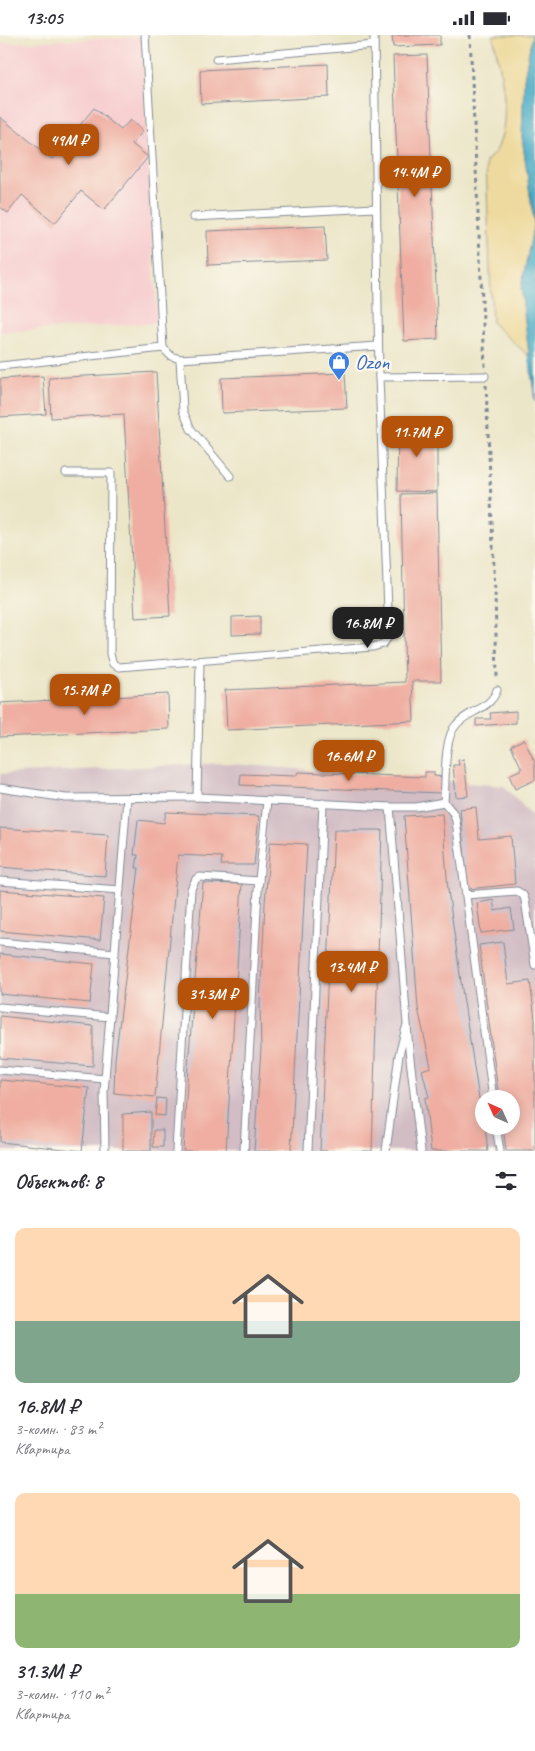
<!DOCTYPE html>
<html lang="ru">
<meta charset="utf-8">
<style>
:root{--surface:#fff;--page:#f7f7f7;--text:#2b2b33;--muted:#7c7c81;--accent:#b45309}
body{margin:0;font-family:Caveat,sans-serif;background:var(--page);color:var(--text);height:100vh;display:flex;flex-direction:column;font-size:19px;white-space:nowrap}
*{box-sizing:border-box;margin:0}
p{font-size:16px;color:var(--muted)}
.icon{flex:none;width:28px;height:28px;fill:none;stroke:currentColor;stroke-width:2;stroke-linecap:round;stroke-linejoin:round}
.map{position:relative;height:1116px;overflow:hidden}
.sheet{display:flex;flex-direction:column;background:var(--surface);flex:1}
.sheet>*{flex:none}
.needle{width:32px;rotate:315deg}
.controls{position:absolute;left:475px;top:1055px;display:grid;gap:10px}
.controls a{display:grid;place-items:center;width:45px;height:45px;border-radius:50%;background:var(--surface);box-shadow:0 2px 12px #0003;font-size:25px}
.price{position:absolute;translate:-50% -42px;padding:0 11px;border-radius:10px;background:var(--accent);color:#fff;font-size:16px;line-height:32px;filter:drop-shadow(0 1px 2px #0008)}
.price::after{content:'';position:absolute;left:50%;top:30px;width:15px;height:11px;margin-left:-8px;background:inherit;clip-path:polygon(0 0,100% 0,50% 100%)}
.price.on{background:#222;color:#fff}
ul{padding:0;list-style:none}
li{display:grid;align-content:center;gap:10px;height:265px;padding:0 15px}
li span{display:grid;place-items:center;height:155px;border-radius:10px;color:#555}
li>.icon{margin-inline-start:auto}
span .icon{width:90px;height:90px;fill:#fffc;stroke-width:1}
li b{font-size:21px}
h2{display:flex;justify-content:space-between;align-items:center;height:60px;padding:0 15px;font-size:21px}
.status{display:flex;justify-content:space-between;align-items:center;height:35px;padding:0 25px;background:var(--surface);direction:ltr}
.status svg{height:14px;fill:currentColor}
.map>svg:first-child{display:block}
</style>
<div class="status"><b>13:05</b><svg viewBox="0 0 49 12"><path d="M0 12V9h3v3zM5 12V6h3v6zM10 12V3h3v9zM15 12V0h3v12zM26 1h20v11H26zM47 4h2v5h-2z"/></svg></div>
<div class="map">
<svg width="535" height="1116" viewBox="0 0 535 1116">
<rect width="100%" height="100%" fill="#fbf7ec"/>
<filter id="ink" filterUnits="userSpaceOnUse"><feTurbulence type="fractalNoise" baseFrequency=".02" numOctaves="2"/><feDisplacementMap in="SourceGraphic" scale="10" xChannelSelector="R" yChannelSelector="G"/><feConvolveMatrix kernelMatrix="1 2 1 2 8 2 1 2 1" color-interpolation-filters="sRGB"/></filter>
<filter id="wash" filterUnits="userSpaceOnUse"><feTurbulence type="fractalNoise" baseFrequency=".0096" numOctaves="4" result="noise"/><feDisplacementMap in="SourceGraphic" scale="20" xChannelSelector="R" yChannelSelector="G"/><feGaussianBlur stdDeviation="1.12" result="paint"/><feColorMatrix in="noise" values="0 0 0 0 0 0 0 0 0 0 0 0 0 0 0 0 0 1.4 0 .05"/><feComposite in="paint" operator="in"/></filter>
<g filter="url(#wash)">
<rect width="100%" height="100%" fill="#ece6c9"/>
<!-- built -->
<polygon fill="#f7cfd0" points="141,2 157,288 0,297 0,8"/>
<!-- industrial -->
<path fill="#d2bdc5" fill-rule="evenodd" d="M221 728 504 751 535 784V1116H0V739ZM484 1064H511V1091H484Z"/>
<!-- sand -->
<path fill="#eeda9e" stroke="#84847e" d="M493 0H532L524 44 522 102 534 188 521 253 529 321 492 288 486 127C490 122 496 117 498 112 512 77 500 35 493 0Z"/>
<!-- water -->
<polygon fill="#44aac4" stroke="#306c91" points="532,0 535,0 535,367 521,253 534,188 522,102 524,44"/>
<g id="blocks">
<!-- building -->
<g fill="#efaea1">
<polygon points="392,0 440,0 440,10 393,12"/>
<polygon points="427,20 438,304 404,306 393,21"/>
<polygon points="328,29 329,62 201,69 200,35"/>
<polygon points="94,73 121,95 130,85 143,96 132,109 148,122 104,175 81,156 55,188 22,160 8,178 0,172 0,82 52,124"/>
<polygon points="325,191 327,225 208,230 207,196"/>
<polygon points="156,337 170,581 135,583 124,379 51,383 49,343"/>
<polygon points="345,338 347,373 222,378 221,343"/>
<polygon points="43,341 46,379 0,382 0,344"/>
<polygon points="398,390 437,390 437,457 397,456"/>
<polygon points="437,458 441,646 412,646 414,686 227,695 225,655 405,647 401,459"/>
<polygon points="260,581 260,599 232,600 232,582"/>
<polygon points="168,659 169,694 0,702 0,668"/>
<polygon points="516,676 516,688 476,691 476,684 491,684 490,678"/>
<polygon points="524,704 535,728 535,745 515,754 509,740 522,734 511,711"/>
<polygon points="464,724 468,761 456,762 453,730 459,730 458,725"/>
<polygon points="298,737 425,742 425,737 434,737 434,741 442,742 441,758 240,750 241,739 296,741"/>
<polygon points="476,772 479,804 511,801 515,849 468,854 460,774"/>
<polygon points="166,777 259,781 254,830 221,830 222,822 178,820 155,1062 114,1058 115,1024 139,833 136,833 138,820 134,820 138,785 164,788"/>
<polygon points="442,779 448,855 463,961 479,1064 482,1064 484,1091 485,1091 488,1116 431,1116 425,1063 429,1062 422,1035 431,1032 418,973 404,781"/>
<polygon points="0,793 108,800 105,841 0,832"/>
<polygon points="334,795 382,795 372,1116 320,1116"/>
<polygon points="270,807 307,809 291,1116 254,1116 261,1014 260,968 265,868"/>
<polygon points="203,848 242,849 226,1116 183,1116 188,1030"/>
<polygon points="0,855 104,863 100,905 0,896"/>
<polygon points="493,865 495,876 511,873 514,894 481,898 477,868"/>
<polygon points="503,907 508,949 530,946 535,984 535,1116 506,1116 503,1091 511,1091 511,1064 499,1064 479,910"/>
<polygon points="0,919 94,929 90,968 0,959"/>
<polygon points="0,981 93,991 93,1031 0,1023"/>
<polygon points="0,1045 89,1053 82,1116 0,1107"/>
<polygon points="157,1063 166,1064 165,1081 155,1080"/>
<polygon points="151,1077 151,1116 123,1116 123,1079"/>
<polygon points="154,1095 163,1095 163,1112 153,1112"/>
</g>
</g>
</g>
<g filter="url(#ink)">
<use href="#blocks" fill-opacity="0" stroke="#848a94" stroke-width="1"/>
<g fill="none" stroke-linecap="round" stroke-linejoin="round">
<!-- lane casing -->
<g stroke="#848a94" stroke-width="9">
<g id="lane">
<polyline points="145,0 163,313"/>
<polyline points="216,24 374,10"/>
<polyline points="193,182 376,173"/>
<polyline points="180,324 183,376 191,394 230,441"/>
<polyline points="0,331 163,313 171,321 180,324 378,311"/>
<polyline points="379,342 485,341"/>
<polyline points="66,438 111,438 110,619 113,629 119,632 373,612 383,609 389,601 379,342 374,0"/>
<polyline points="0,753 66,763 197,762 200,626"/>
<path d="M197 762 390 772H416L444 767C446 747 443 704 456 690 468 675 489 676 497 655"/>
<polyline points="444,767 454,779 456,786 493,1064"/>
<polyline points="390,772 409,1015 421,1116"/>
<polyline points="0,846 120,855"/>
<polyline points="466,860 517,856 523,860 525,865 535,930"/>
<polyline points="0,907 115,918"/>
<polyline points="0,972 110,982"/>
<polyline points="0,1035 105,1044"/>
<polyline points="496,1091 500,1116"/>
<polyline points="105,1116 104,1057 127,763"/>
<polyline points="176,1116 191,854 196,844 200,842 259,846"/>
<polyline points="244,1116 258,855 267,766"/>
<polyline points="308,1116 323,768"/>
<polyline points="386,1116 399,1020 406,993"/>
</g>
</g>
<!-- path -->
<g stroke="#848a94" stroke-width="3" stroke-dasharray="4 4" stroke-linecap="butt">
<polyline points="470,0 485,332"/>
<polyline points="486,350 495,557 497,644"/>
</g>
<!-- lane -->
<use href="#lane" stroke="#fff" stroke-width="7"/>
</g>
</g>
<!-- icons -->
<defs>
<g id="shop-pin" transform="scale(1.125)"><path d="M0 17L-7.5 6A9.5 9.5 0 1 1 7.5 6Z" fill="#3f7fe0" stroke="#fbf7ec"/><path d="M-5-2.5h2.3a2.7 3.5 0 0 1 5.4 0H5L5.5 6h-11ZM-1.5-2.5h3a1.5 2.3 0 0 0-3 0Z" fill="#fff"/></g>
</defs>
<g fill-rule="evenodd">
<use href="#shop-pin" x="339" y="327"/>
</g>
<g text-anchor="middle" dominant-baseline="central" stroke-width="5" stroke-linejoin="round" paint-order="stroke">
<!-- shop labels -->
<g font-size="21" fill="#366cbe" stroke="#fbf7ec" text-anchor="start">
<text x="355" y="327">Ozon</text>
</g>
</g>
</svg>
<div class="controls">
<a><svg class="needle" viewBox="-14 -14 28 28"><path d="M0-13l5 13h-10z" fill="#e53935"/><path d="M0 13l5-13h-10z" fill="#7c7c81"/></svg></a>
</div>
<b class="price" style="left:69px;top:131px">49M ₽</b>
<b class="price" style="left:415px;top:163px">14.4M ₽</b>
<b class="price" style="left:417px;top:423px">11.7M ₽</b>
<b class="price on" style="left:368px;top:614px">16.8M ₽</b>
<b class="price" style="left:85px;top:681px">15.7M ₽</b>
<b class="price" style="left:349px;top:747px">16.6M ₽</b>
<b class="price" style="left:352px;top:958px">13.4M ₽</b>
<b class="price" style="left:213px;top:985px">31.3M ₽</b>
</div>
<section class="sheet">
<h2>Объектов: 8<svg class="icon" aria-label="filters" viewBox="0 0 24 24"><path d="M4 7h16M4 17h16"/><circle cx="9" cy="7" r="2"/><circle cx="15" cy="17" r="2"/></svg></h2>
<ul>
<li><span style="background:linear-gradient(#ffd9b3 60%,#7fa58c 0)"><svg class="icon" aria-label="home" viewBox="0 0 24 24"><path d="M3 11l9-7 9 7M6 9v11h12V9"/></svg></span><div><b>16.8M ₽</b><p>3-комн. · 83 m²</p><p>Квартира</p></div></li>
<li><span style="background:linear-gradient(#ffd9b3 65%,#8fb573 0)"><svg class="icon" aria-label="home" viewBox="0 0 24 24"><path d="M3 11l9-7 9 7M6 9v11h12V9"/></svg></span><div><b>31.3M ₽</b><p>3-комн. · 110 m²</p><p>Квартира</p></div></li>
</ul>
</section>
